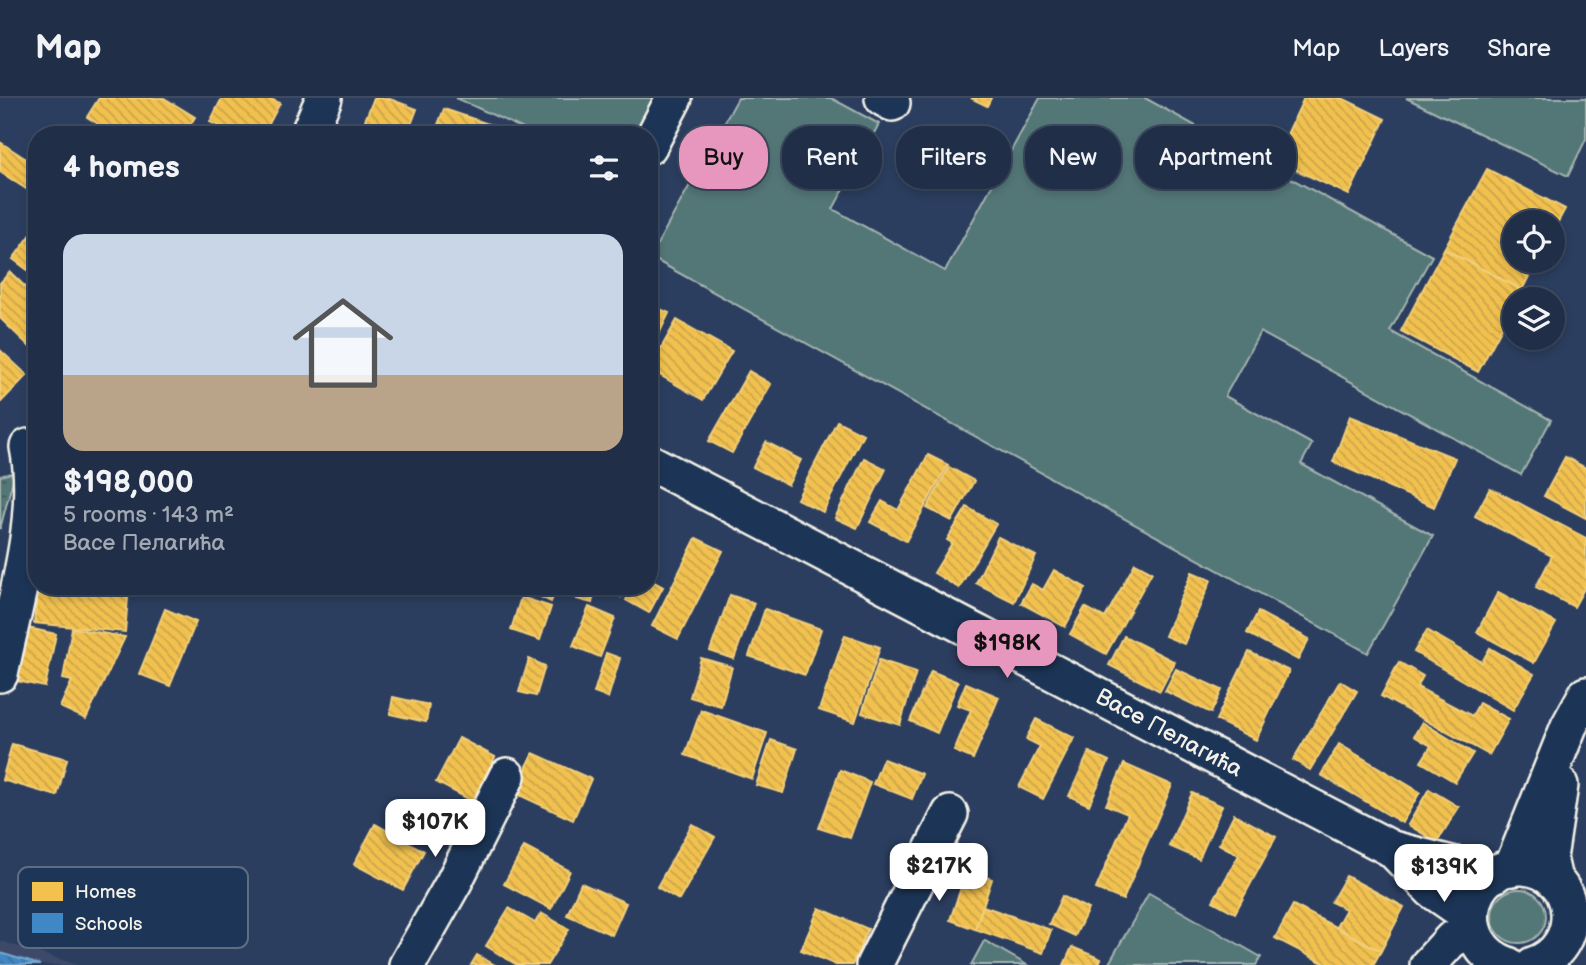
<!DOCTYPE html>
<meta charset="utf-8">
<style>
:root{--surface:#202e47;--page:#28364e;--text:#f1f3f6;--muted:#a2a8b4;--line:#3d4a60;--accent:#e797bd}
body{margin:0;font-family:"Balsamiq Sans",sans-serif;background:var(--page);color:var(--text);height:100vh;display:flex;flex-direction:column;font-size:26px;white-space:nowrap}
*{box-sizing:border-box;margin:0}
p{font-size:23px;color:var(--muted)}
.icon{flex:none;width:38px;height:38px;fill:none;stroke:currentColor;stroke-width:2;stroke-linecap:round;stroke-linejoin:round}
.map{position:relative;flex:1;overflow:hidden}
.details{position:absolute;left:28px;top:28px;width:630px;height:469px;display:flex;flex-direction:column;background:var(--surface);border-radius:28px;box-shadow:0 4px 10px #0003,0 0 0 2px var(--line)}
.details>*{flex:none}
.top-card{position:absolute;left:679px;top:28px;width:665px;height:63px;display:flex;gap:14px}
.fabs{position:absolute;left:1502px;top:112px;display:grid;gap:14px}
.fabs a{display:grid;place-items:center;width:63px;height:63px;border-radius:50%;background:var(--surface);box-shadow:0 4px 10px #0003,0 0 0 2px var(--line);font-size:35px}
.price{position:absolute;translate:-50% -60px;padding:0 16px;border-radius:14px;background:#fff;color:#222;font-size:23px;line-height:46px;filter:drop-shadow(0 2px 4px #0008)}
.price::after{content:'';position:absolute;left:50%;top:42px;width:21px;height:16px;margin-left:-10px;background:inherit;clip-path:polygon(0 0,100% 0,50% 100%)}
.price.current{background:var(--accent);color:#111}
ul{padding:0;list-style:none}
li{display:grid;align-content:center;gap:14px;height:371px;padding:0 35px}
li+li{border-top:2px solid var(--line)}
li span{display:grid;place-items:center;height:217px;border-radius:21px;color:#555}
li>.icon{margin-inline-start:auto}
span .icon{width:126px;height:126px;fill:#fffc;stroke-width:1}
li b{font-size:30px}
h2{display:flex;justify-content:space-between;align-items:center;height:84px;padding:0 35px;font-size:30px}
.chip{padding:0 24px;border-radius:28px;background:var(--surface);box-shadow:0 4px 10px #0003,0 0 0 2px var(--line);font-size:24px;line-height:63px}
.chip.current{background:var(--accent);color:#111}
header{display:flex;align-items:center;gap:42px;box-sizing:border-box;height:98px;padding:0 35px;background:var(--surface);border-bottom:2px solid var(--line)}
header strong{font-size:33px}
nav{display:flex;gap:38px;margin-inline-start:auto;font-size:24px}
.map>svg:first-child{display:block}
</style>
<header>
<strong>Map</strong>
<nav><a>Map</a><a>Layers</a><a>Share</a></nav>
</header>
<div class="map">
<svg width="1586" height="867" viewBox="0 0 1586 867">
<defs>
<pattern id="park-dots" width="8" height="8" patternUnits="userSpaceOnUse" patternTransform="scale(1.75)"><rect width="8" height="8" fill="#537677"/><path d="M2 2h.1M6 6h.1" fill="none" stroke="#4e5f5e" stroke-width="1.8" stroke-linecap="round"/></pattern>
<pattern id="homes-back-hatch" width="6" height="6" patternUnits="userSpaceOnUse" patternTransform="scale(1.75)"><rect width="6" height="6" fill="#f2c14e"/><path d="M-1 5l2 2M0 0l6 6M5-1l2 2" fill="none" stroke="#c8a34c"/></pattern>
<pattern id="schools-back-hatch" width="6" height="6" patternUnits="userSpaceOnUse" patternTransform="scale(1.75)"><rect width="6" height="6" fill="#3f88c5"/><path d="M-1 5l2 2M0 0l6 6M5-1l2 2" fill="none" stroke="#427299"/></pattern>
</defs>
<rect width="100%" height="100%" fill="#2b3e5f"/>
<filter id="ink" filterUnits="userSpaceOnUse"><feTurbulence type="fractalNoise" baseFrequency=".0143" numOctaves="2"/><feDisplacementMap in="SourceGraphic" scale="14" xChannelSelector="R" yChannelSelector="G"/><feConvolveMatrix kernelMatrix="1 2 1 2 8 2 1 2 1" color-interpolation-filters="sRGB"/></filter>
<g filter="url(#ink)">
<!-- built -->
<polygon fill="#3c4869" points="0,843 79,867 0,867"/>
<!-- green -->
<g fill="#537677" stroke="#a4b4b0" stroke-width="2">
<polygon points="456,0 659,0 642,37 527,37 528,33"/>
<polygon points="738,0 831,0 879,26 833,111 945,173 1040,0 1145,0 1432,158 1390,233 1551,322 1521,377 1260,234 1225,298 1312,346 1301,366 1433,438 1368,555 650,159"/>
<polygon points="1406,0 1586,0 1586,41 1568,78"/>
<circle cx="1519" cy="818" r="27"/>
<polygon points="1149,795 1261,859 1256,867 1108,867"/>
<polygon points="984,843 985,843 1027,867 971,867"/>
</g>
<!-- park -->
<polygon fill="url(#park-dots)" stroke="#a4b4b0" stroke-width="2" points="15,374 0,431 0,378"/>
<!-- homes -->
<g fill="url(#homes-back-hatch)" stroke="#f3cf7c" stroke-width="2">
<polygon points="99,0 164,0 195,19 184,37 116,37 87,19"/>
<polygon points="222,0 268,0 280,5 263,37 238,37 210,24"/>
<polygon points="374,0 387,0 417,11 407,37 359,37"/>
<polygon points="971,0 991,0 987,8"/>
<polygon points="1304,0 1342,0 1385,21 1349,97 1275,62"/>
<polygon points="444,11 500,30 498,37 434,37"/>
<polygon points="0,44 37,68 37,98 0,74"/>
<polygon points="1487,71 1565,111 1552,135 1552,124 1514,124 1514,163 1537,163 1522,192 1444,151"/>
<polygon points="32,135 37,138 37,179 13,161"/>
<polygon points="1444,151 1522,192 1514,201 1514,207 1478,274 1401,233"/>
<polygon points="10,174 37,200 37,256 0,220 0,185"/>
<polygon points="649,206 669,215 649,257"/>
<polygon points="677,222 732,253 703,302 649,271"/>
<polygon points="0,252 27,277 1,304 0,302"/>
<polygon points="749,273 771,286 732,355 709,343"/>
<polygon points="1350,318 1455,360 1434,409 1333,364"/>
<polygon points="837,323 863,336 823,414 797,401"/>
<polygon points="766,344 801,362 788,387 753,369"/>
<polygon points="928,357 948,367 906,443 870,424 882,403 898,412"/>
<polygon points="1565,359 1586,370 1586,420 1544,398"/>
<polygon points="864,360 886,371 857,430 835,420"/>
<polygon points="949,369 974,383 952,423 927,410"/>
<polygon points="1490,390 1586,440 1586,487 1574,509 1536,489 1552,458 1475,418"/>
<polygon points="967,409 996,426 959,490 934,475 952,445 947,442"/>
<polygon points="649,422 658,426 649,444"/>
<polygon points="998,439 1036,458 1014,504 976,485"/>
<polygon points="696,440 723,453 678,541 652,528"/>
<polygon points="1135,465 1152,474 1106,556 1070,536 1085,509 1105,520"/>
<polygon points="1054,472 1086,490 1065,529 1021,505 1032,486 1043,492"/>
<polygon points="1192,474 1211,482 1184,546 1165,538"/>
<polygon points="649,481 663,489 649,515 626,502 634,488 649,488"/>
<polygon points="38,488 129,488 125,534 34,525"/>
<polygon points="232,488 282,488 281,496"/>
<polygon points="532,488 558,488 551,504 530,494"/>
<polygon points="580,488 596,488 592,505 577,501"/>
<polygon points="603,488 627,488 621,499"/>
<polygon points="1498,494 1556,525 1534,565 1477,534"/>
<polygon points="730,497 754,505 734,561 710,553"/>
<polygon points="521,499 551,509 540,542 511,532"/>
<polygon points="589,509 615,520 600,559 573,548"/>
<polygon points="165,511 196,524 170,588 139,576"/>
<polygon points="765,511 821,531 805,577 749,558"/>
<polygon points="1258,514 1309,541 1298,562 1247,535"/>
<polygon points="28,530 56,536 45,589 17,583"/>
<polygon points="72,530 125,539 86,621 60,609 72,583 63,581"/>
<polygon points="1427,532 1482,564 1490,550 1534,576 1513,612 1414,554"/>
<polygon points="845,537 880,549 855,624 819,612"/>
<polygon points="1124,538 1175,564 1160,593 1109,567"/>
<polygon points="1249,554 1289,573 1256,642 1216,622"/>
<polygon points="606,555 620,560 608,600 594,595"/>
<polygon points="701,560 732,569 721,608 690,599"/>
<polygon points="529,561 545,568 536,598 519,594"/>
<polygon points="879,562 916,574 900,627 862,615"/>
<polygon points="1399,564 1423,578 1417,589 1472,618 1479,605 1509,621 1489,657 1381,598"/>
<polygon points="1176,571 1222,592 1211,615 1165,593"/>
<polygon points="931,573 958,584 937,635 910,623"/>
<polygon points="1340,583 1357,593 1310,672 1293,662"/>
<polygon points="966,585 999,599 973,661 954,653 971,612 957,607"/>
<polygon points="393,599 429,607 426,624 390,616"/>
<polygon points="701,612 767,635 752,681 685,657"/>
<polygon points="1036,621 1074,640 1043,701 1019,689 1040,648 1026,641"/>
<polygon points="1422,624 1473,655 1455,684 1421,664 1431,648 1414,638"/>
<polygon points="459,640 495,659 472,703 436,684"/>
<polygon points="771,642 797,651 783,695 756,687"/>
<polygon points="12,646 67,661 57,698 2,682"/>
<polygon points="1339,646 1420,694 1402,725 1321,677"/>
<polygon points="1089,654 1109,663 1089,707 1069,698"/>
<polygon points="533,655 591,681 573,722 515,695"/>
<polygon points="883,661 922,676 912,701 873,686"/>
<polygon points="1124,666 1172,687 1123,802 1096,791 1128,716 1106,707"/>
<polygon points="840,672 870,684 850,740 819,730"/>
<polygon points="1429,691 1459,709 1437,744 1408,727"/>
<polygon points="1192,695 1222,708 1199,761 1169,748"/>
<polygon points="1234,716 1276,739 1235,815 1213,803 1239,757 1219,746"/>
<polygon points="375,726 424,753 403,792 354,766"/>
<polygon points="692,726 715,739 679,802 657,789"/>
<polygon points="524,749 570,773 551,811 504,786"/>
<polygon points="967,772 992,781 975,831 950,822"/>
<polygon points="1346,778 1404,809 1381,853 1336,829 1346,811 1331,804"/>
<polygon points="581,785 626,805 612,837 567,817"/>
<polygon points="1062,798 1088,811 1075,838 1049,826"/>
<polygon points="1293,807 1381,853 1373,867 1327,867 1275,840"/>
<polygon points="983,808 1051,832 1043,855 975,831"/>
<polygon points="509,810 535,825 541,815 569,831 547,867 517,867 486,848"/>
<polygon points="819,810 868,831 852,867 836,867 801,852"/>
<polygon points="1072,849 1101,861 1098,867 1064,867"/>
<polygon points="477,857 495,867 471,867"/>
</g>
<!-- schools -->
<polygon fill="url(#schools-back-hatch)" stroke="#75a8d0" stroke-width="2" points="0,855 40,867 0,867"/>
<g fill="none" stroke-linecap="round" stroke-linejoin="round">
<!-- minor casing -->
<g stroke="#f4f1e8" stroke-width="40">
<g id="minor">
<polyline points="883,0 892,5"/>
<polyline points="308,37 324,0"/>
<polyline points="649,48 674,0"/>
<polyline points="649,364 1392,751 1494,777"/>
<path d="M0 576C14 506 42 419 28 349"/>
<polyline points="1392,751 1432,792 1471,819"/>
<polyline points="1512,770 1569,628 1586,597"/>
<polyline points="1554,782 1549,760 1560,687"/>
<polyline points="407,867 454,784 507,678"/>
<polyline points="874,867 950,716"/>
<polyline points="1428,867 1451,842 1472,831"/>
<path d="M1508 867C1451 848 1464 766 1523 769 1580 773 1585 850 1533 867"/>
</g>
</g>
<!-- minor -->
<use href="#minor" stroke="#1d3557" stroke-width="35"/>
</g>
</g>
<g text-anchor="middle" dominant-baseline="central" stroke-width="7" stroke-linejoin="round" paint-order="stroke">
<!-- street labels -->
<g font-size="23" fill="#f4f1e8" stroke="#1d3557">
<text transform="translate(1169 635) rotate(28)">Васе Пелагића</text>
</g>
</g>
<!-- legend -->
<rect x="18" y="769" width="230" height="81" rx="10" fill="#1d3557" stroke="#5e6d82" stroke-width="2"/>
<rect x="32" y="784" width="31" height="19" fill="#f2c14e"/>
<rect x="32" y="815" width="31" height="20" fill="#3f88c5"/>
<g font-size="19" fill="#f4f1e8">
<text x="75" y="800">Homes</text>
<text x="75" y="832">Schools</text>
</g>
</svg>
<div class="fabs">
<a><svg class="icon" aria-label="locate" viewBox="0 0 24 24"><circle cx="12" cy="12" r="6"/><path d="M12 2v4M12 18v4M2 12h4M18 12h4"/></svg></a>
<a><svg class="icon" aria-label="layers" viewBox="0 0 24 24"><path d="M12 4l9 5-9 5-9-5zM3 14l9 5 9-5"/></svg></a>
</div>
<b class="price current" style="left:1007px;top:582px">$198K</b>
<b class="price" style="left:435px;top:761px">$107K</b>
<b class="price" style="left:939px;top:805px">$217K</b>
<b class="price" style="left:1444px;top:806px">$139K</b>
<div class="top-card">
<a class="chip current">Buy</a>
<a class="chip">Rent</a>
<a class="chip">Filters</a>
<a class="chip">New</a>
<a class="chip">Apartment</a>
</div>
<section class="details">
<h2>4 homes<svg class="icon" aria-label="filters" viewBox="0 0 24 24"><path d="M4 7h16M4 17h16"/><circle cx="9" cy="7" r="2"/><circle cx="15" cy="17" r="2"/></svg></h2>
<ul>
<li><span style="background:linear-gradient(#c9d6e8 65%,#b9a48a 0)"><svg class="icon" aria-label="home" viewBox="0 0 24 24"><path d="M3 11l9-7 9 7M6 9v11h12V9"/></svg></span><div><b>$198,000</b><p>5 rooms · 143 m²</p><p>Васе Пелагића</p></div></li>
</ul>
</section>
</div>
